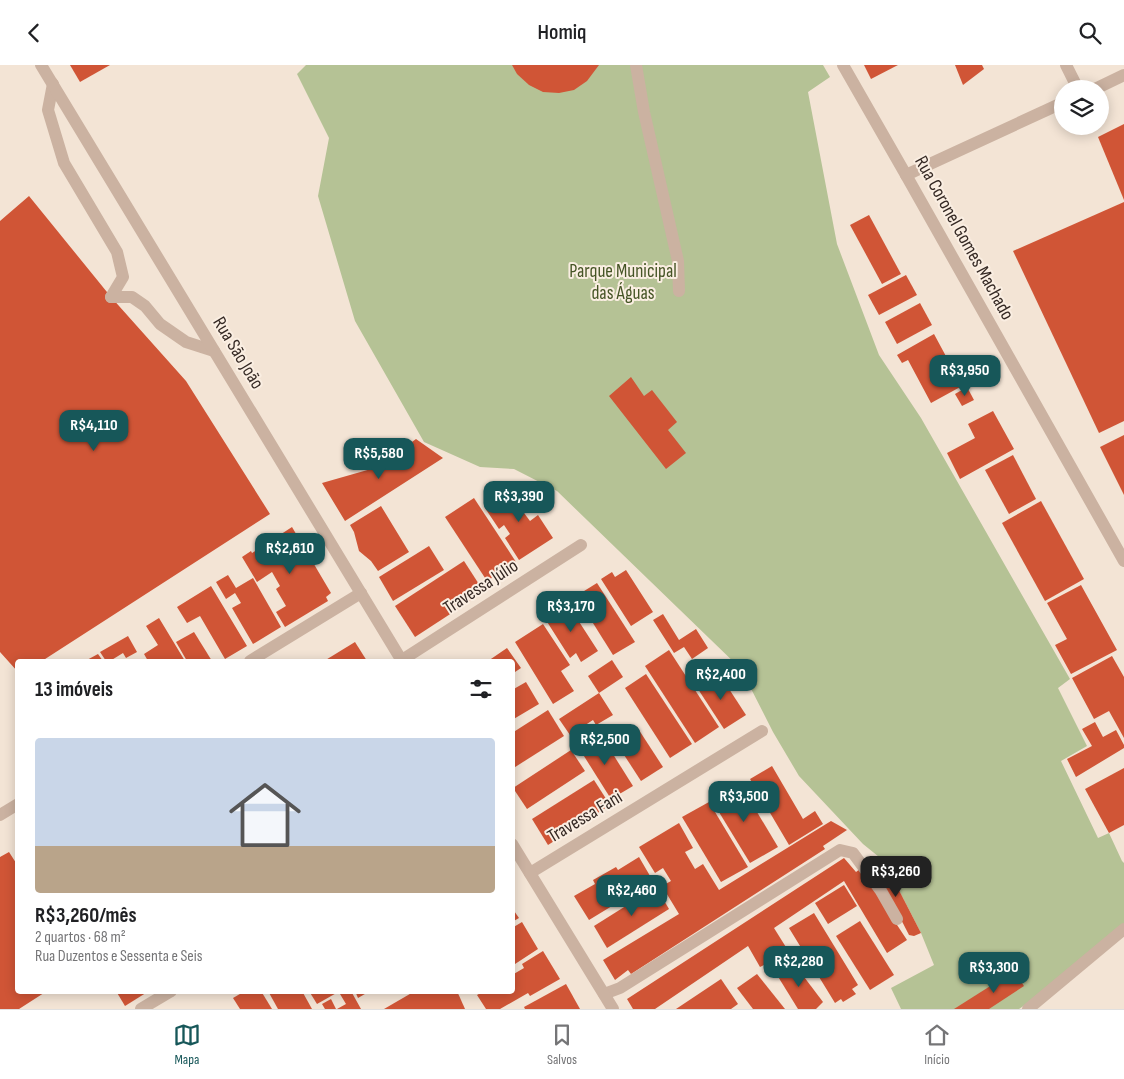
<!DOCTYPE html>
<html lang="pt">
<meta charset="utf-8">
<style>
:root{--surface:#fff;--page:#f6f6f6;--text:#202124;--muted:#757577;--line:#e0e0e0;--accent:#175759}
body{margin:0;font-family:"Sofia Sans Condensed",sans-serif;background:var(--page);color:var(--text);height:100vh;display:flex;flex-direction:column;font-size:19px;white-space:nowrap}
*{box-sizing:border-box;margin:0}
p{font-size:16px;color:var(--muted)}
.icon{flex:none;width:28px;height:28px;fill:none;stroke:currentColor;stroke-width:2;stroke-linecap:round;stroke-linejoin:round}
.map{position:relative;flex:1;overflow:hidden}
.panel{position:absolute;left:15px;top:594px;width:500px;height:335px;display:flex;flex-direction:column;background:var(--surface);border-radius:5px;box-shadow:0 2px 12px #0003}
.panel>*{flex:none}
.tools{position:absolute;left:1054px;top:15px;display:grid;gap:10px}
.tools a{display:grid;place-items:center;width:55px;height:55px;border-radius:50%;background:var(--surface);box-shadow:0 2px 12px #0003;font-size:25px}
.price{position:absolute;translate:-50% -42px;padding:0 11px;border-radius:10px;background:var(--accent);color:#fff;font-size:16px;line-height:32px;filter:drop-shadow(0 1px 2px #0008)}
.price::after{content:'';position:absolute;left:50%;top:30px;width:15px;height:11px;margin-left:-8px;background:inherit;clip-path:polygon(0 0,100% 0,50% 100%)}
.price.on{background:#222;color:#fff}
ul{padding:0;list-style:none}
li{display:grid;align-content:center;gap:10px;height:265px;padding:0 20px}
li span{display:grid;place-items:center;height:155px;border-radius:5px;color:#555}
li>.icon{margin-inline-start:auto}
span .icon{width:90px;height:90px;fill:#fffc;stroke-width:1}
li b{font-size:21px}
h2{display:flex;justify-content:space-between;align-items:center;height:60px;padding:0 20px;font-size:21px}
header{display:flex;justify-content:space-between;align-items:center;height:65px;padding:0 20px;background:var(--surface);font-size:22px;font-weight:600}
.dock{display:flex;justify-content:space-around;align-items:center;height:70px;border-top:1px solid var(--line);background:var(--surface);font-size:14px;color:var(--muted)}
.dock a{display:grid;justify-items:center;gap:2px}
.dock .on{color:var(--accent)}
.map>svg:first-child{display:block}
</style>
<header><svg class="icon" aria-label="back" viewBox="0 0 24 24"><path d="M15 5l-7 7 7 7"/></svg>Homiq<svg class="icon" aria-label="search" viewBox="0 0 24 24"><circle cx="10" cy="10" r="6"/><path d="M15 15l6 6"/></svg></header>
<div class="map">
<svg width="1124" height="944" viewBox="0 0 1124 944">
<rect width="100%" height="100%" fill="#f3e4d5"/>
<!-- green -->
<polygon fill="#b5c295" points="306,0 823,0 830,12 808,27 837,179 879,290 921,353 1070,614 1058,623 1087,681 1061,696 1098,773 1109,768 1122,796 1124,798 1124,864 1068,910 1019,944 901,944 891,923 934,900 921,868 884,796 863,779 799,711 773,667 741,604 557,426 514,404 480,402 424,377 355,256 318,131 329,73 297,9"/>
<!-- building -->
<g fill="#d05536">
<polygon points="70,0 110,0 80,17"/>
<polygon points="512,0 599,0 587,16 574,25 559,28 543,27 529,20 517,9"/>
<polygon points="864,0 898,0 871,14"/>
<polygon points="955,0 982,0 984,4 963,20"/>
<polygon points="1124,59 1124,135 1098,72"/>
<polygon points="29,131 111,232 186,316 270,449 42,596 18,596 18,607 0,587 0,156"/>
<polygon points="1124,137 1124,356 1099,368 1013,186"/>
<polygon points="869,150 901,209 882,219 850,160"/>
<polygon points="906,210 917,230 879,250 868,230"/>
<polygon points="920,238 932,260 897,279 885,257"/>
<polygon points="934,269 962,321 931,338 908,295 902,298 897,290"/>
<polygon points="631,312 644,331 652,325 677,357 668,365 686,388 666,404 609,331"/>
<polygon points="967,322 974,335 962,341 955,329"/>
<polygon points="993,346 1014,384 960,414 947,388 975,373 968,359"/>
<polygon points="1124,370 1124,430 1100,382"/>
<polygon points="416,374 443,393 345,456 322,418 371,404 383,404 391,400 398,387"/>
<polygon points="1013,390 1036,434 1009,449 985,405"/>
<polygon points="518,421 532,442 524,448 530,456 538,450 553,473 519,495 505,473 510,469 504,460 499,464 485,443"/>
<polygon points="474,433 516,497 487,516 445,452"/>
<polygon points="1041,436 1084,514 1045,536 1002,458"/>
<polygon points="381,441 409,487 378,506 371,496 359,486 354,467 350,460"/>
<polygon points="292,462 331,528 326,532 328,536 285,562 276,547 286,541 276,524 280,521 272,507 257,517 242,492 251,486 252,488"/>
<polygon points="429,481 444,505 393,536 379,512"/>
<polygon points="464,496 484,527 415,572 395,541"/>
<polygon points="626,505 653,547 631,561 601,514 612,507 615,512"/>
<polygon points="228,510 236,523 253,513 281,562 253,579 232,543 241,538 235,528 226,534 216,517"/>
<polygon points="597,518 635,577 613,590 576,531"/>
<polygon points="1081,520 1117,585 1071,609 1055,580 1067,574 1047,538"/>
<polygon points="211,521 247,581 225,594 200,551 187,558 177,542"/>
<polygon points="567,538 598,586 581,597 576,588 570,593 544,552"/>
<polygon points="663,549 679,575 696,564 708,583 692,594 684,582 674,588 653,555"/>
<polygon points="159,553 185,596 148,596 144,589 158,580 146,561"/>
<polygon points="543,559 570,600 561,606 574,626 553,639 515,577"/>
<polygon points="194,567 212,596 187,596 176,577"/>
<polygon points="128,571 137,587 126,593 123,588 110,596 106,596 100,587"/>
<polygon points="355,577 367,596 324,596"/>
<polygon points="507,583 521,603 512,609 512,596 488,596"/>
<polygon points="669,585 719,662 695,678 645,601"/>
<polygon points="98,589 103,596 85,596"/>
<polygon points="1112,591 1124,612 1124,673 1109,646 1094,654 1072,613"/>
<polygon points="612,595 623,612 599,628 588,611"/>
<polygon points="718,607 746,650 724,664 696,621"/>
<polygon points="646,609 692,679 670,693 625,623"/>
<polygon points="526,617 539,639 512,655 512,625"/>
<polygon points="599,628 613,650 596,660 593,655 570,670 559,654"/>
<polygon points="548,645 564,671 512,704 512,668"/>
<polygon points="1095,657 1103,672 1116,665 1124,680 1124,683 1076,712 1067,694 1092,681 1082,664"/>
<polygon points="637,662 663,702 641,716 615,676"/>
<polygon points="599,667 633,721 611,734 577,680"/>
<polygon points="571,685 585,706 527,744 513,723"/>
<polygon points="772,701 803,754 815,746 823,759 789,780 750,714"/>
<polygon points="1124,703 1124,760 1109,768 1085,724"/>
<polygon points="594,715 610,740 548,780 532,754"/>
<polygon points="739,717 778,782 750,798 711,734"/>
<polygon points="709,737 748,802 721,817 682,752"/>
<polygon points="831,756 847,765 823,781 825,784 631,909 628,905 615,915 603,895 679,849 662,821 671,816 663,803 655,808 639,782 679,758 693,783 685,787 695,804 703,799 719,825"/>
<polygon points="9,787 18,801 18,926 47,926 19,944 0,944 0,792"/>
<polygon points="639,792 653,816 589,855 574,831 595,819 593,815 616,802 618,805"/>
<polygon points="844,793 856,807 860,804 907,875 887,888 844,816 774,863 789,887 760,902 748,881 655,944 633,944 627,934"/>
<polygon points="871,796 884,796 921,868 914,871 909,870"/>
<polygon points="844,820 857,841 828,859 815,838"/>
<polygon points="656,822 669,844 607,883 594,861"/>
<polygon points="512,843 519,853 512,857"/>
<polygon points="814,848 858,920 852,924 856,929 843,937 841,934 835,938 789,863"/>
<polygon points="860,856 894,910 870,925 836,871"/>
<polygon points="522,857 538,884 515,899 514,897 512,898 512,863"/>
<polygon points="543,886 560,914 530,931 528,928 500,944 486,944 477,930 484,926 512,926 512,910 524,903 522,899"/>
<polygon points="792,896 823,937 816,944 798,944 777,910"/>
<polygon points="1014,906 1024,921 989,944 954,944"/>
<polygon points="757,909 785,944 753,944 737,923"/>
<polygon points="721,914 738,939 731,944 676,944"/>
<polygon points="566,919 580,944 525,944 524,942"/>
<polygon points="116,926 149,926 125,941"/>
<polygon points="245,926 261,926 272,944 240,944 233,933"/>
<polygon points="268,926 302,926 312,944 278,944"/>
<polygon points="309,926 340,926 317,939"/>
<polygon points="345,926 351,926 361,944 337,944 346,939 340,929"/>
<polygon points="355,926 370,926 358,933"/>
<polygon points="415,926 457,926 465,944 384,944"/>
<polygon points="331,934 336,944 325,944 322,939"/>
</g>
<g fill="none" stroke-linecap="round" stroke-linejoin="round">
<!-- service -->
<g stroke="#cbb2a1" stroke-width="12">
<polyline points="636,0 644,47 678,196 679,226"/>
<polyline points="53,19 48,45 64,98 117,187 123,212 111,232"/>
<polyline points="111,232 132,232 145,241 160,259 186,277 214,286"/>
</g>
<!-- minor -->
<g stroke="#cbb2a1" stroke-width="12">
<polyline points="1066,0 1078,24"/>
<polyline points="402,595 581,480"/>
<polyline points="250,596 361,528"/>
<polyline points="0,750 18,739"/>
<polyline points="530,808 762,666"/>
<polyline points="604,929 620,923 840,785 853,788 881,826 897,854"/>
<polyline points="141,944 171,926"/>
<polyline points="1028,944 1124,864"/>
</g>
<!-- tertiary -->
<g stroke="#cbb2a1" stroke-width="12">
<polyline points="41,0 402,596"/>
<polyline points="843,0 906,110 1124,496"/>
<polyline points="1095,24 1124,10"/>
<polyline points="906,110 1062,38"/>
<polyline points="512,779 613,944"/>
</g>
</g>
<g text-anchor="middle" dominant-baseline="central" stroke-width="4" stroke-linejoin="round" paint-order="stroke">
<!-- street labels -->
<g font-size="19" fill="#352924" stroke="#faeee2">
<text transform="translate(964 173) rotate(61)">Rua Coronel Gomes Machado</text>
<text transform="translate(238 288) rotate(59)">Rua São João</text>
<text transform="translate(481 522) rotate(-33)">Travessa Júlio</text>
<text transform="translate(585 752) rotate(-31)">Travessa Fani</text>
</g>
<!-- park labels -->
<g font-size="19" fill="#465526" stroke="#faeee2">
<text x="623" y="206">Parque Municipal<tspan x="623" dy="22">das Águas</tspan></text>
</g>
</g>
</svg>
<div class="tools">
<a><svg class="icon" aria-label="layers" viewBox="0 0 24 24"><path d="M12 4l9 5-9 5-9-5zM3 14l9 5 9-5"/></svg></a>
</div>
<b class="price" style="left:965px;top:332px">R$3,950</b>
<b class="price" style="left:94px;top:387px">R$4,110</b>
<b class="price" style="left:379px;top:415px">R$5,580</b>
<b class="price" style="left:519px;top:458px">R$3,390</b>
<b class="price" style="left:290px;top:510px">R$2,610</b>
<b class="price" style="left:571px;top:568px">R$3,170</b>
<b class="price" style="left:721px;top:636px">R$2,400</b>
<b class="price" style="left:605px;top:701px">R$2,500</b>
<b class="price" style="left:744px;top:758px">R$3,500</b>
<b class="price on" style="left:896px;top:833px">R$3,260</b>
<b class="price" style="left:632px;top:852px">R$2,460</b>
<b class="price" style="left:799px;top:923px">R$2,280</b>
<b class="price" style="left:994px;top:929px">R$3,300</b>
<section class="panel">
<h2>13 imóveis<svg class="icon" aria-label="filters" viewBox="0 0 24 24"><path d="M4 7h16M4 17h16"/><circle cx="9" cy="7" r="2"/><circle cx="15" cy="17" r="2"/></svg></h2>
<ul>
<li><span style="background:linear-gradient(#c9d6e8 70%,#b9a48a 0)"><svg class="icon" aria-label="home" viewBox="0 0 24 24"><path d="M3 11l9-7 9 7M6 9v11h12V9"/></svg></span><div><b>R$3,260/mês</b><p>2 quartos · 68 m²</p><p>Rua Duzentos e Sessenta e Seis</p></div></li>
</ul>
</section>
</div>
<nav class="dock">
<a class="on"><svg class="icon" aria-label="map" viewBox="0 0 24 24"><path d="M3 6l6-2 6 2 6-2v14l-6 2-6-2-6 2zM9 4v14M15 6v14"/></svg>Mapa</a>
<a><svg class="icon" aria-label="saved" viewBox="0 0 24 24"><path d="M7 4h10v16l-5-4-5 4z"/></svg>Salvos</a>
<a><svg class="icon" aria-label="home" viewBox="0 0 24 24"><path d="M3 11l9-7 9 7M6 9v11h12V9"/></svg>Início</a>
</nav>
